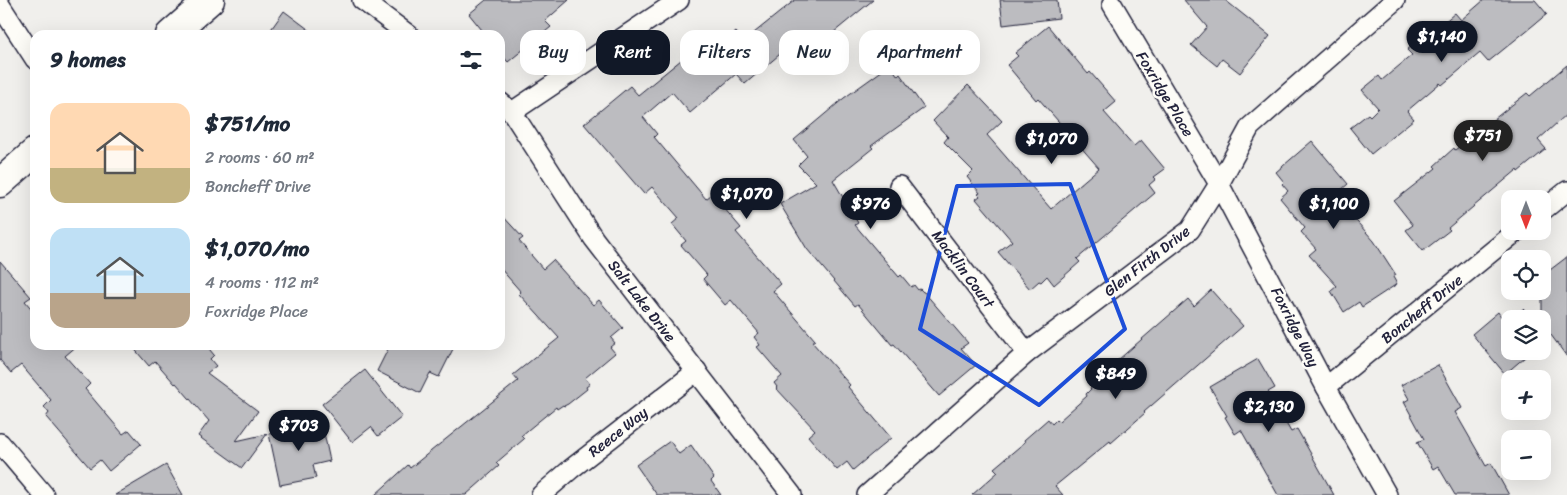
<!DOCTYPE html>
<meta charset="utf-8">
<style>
:root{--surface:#fff;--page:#f2f2f3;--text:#1f2937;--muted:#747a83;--accent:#111827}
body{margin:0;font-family:Sriracha,sans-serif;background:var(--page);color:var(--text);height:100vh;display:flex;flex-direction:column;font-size:19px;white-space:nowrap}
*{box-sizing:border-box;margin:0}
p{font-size:16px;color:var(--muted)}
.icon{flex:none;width:28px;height:28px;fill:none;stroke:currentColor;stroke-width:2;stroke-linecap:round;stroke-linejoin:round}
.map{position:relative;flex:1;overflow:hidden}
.sheet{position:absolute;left:30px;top:30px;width:475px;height:320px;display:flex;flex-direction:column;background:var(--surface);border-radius:15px;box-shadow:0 5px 20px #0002}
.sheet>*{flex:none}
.banner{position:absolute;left:520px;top:30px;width:475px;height:45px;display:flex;gap:10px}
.needle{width:32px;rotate:180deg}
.buttons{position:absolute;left:1501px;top:190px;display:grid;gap:10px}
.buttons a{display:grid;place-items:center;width:50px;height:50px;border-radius:10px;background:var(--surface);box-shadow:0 5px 20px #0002;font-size:25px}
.price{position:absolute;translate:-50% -42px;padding:0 11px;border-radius:18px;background:var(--accent);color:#fff;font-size:16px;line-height:32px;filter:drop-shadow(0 1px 2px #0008)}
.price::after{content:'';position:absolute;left:50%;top:30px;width:15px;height:11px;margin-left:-8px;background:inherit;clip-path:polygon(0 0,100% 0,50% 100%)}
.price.current{background:#222;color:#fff}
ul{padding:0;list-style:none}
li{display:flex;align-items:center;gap:15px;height:125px;padding:0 20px}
li span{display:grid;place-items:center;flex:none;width:140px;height:100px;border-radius:15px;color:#555}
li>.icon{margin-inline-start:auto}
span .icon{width:60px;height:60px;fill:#fffc;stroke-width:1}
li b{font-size:21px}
h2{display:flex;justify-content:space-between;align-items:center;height:60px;padding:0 20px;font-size:21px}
.pill{padding:0 18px;border-radius:15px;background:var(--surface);box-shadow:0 5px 20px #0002;font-size:18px;line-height:45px}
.pill.current{background:var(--accent);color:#fff}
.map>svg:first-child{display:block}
</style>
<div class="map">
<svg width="1567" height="495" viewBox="0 0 1567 495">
<rect width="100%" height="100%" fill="#f0efec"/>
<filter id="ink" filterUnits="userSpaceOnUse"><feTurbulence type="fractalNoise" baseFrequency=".02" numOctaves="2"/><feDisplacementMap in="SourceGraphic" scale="10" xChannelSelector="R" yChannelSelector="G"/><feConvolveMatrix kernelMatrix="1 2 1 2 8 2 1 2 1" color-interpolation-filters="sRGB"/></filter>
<g filter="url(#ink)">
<!-- building -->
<g fill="#bcbcc0" stroke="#22223b">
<polygon points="486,0 569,0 545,21 551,27 508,62 500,53 500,35 486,35 469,14"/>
<polygon points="795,0 873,0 828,37 835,45 811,65 793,43 745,84 736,74 690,113 672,92 643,117 657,134 654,137 706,199 712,194 741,228 736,232 781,284 773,291 815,340 812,342 850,385 848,387 891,438 853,470 847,462 837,470 808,436 815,430 776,388 777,387 774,383 782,376 757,347 760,345 754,337 759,333 731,300 725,305 703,279 707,275 681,245 686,241 672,224 679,218 652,187 644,194 584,124 630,86 638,95 681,60 690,70 736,32 744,41"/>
<polygon points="1000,0 1057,0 1059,18 1003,25"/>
<polygon points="1184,0 1225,0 1270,36 1240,73 1222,59 1217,66 1191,45 1207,27"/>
<polygon points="1484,0 1535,0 1547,14 1488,62 1480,53 1442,85 1440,83 1407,111 1414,119 1371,154 1350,128 1368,114 1370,116 1378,108 1362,90 1379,76 1382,80 1412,55 1407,50 1428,32 1430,34 1455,13 1461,20"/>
<polygon points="284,11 316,35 267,35"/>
<polygon points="1048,26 1088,74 1090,72 1116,102 1104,112 1134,146 1141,140 1165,169 1154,177 1156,179 1149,185 1155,193 1077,259 1080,262 1054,285 1047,276 1041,282 1039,281 1030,289 998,252 1012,241 976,199 980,196 978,194 980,193 967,177 973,171 944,142 948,137 933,121 968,85 1002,121 987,135 1051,209 1099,168 1038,98 1036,100 1007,65 1018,56 1015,53"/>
<polygon points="890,65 898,76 900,74 924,108 871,146 873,148 833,180 858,223 855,225 899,277 901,275 911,287 914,285 918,290 920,289 923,292 924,292 968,343 961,348 976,365 939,396 894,344 892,345 858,304 855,306 807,249 780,204 816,183 798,165 807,156 794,140 844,98"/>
<polygon points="1567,65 1567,114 1538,140 1546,149 1518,172 1517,170 1448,228 1450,230 1423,251 1406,230 1413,225 1394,201 1436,168 1434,166 1454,148 1455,150 1527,93 1530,96"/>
<polygon points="1312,141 1348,184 1334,196 1374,241 1396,275 1393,277 1397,284 1362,307 1359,302 1344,312 1331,291 1337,286 1309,255 1316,249 1301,232 1305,228 1280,198 1288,191 1282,184 1284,182 1276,172"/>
<polygon points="500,213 523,238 519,241 543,269 553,260 593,305 599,300 623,328 611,338 615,343 610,347 615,353 585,378 590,384 586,387 587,389 568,404 564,406 563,405 557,409 556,407 528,430 521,436 524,439 496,463 499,466 466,495 375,495 408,465 410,468 518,381 513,375 559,338 519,294 521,292 500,268"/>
<polygon points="1567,257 1567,357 1551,335 1542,342 1542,276"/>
<polygon points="0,261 31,297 25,301 35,313 35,345 78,345 65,356 90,384 85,389 123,434 129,430 141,444 109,471 100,460 90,468 46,417 49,413 44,407 51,400 21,365 11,373 0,360"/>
<polygon points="1211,290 1243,326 1144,412 1145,413 1111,443 1110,441 1055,486 1063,495 972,495 998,472 994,468 1025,442 1024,440 1048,419 1052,424 1057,419 1059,421 1087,396 1086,394 1091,389 1090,388 1094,384 1093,383 1119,362 1118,360 1188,299 1194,306"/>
<polygon points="1523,309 1532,319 1510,319 1510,351 1532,351 1505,374 1472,334 1498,312 1502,318 1508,313 1512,318"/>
<polygon points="131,345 206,345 214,355 210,359 216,366 207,373 258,411 236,441 267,434 242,468 198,436 209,421 176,383 175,384 155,361 149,366"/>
<polygon points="390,345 455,345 439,377 430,373 420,393 377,371"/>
<polygon points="1258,359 1275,388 1268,392 1291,432 1297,429 1334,495 1278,495 1241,430 1235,434 1225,417 1227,416 1210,387"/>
<polygon points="1438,365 1462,408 1455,412 1486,466 1491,463 1509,495 1455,495 1438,466 1433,469 1417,442 1424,439 1404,402 1409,399 1401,385"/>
<polygon points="365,370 402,417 378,436 371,427 352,442 322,404"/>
<polygon points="321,419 330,461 313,465 316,478 280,485 269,434 300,428 299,423"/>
<polygon points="670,441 679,454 691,445 714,478 711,481 721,495 657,495 636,465"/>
<polygon points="166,465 183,495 115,495"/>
</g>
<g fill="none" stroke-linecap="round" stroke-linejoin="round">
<!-- minor casing -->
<g stroke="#22223b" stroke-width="22">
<g id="minor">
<polyline points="362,0 409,35"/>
<polyline points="1112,4 1219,184 1326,387 1387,495"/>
<polyline points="0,5 35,59"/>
<polyline points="500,102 512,112 594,239 792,495"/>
<polyline points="512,112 679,0"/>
<polyline points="899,186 1027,353"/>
<polyline points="1542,211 1567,191"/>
<polyline points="1326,387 1517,231"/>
<polyline points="0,443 44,495"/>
<polyline points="541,495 571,469 697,371"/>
<polyline points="867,495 1027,353 1190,230 1219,184 1250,127 1395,0"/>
</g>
</g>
<!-- secondary casing -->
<g stroke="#22223b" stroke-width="31">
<g id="secondary">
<polyline points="170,35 210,0"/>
<polyline points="0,183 35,152"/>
</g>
</g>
<!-- minor -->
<use href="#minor" stroke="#fdfcf7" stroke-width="19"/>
<!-- secondary -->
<use href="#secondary" stroke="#fdfcf7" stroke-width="28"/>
</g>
</g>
<!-- marked area -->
<path fill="none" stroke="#1d4ed8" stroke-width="4" stroke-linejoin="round" d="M1070 184 1125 329 1039 405 920 329 957 186Z"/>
<g text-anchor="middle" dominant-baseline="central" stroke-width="5" stroke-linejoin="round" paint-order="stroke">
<!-- street labels -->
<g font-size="15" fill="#22223b" stroke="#fdfcf7">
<text transform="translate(1165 94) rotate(59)">Foxridge Place</text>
<text transform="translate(1147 261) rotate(-38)">Glen Firth Drive</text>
<text transform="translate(963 269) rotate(53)">Macklin Court</text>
<text transform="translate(642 301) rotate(52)">Salt Lake Drive</text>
<text transform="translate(1422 309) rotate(-39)">Boncheff Drive</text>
<text transform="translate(1295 327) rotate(63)">Foxridge Way</text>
<text transform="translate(618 432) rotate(-38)">Reece Way</text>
</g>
</g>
</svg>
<div class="buttons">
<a><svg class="needle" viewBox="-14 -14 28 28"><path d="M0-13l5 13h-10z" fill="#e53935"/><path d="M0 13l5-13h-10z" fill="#747a83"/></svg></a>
<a><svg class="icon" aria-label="locate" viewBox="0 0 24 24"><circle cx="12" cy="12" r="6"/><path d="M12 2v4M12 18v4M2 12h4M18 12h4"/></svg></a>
<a><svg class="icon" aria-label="layers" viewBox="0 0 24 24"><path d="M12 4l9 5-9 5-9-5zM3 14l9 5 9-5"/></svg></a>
<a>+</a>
<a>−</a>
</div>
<b class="price" style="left:1442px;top:63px">$1,140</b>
<b class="price current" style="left:1483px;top:162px">$751</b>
<b class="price" style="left:1052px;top:165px">$1,070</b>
<b class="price" style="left:747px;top:220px">$1,070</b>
<b class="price" style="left:871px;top:230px">$976</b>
<b class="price" style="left:1334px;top:230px">$1,100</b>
<b class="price" style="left:1116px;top:400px">$849</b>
<b class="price" style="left:1269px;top:433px">$2,130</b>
<b class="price" style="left:299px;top:452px">$703</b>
<div class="banner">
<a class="pill">Buy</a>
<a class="pill current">Rent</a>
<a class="pill">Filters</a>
<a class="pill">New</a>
<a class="pill">Apartment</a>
</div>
<section class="sheet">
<h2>9 homes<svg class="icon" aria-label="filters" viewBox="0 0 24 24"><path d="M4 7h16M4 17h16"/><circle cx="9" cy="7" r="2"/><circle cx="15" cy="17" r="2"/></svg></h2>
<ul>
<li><span style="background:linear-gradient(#ffd9b3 65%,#c2b280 0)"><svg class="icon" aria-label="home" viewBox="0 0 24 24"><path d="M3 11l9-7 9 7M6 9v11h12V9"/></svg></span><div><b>$751/mo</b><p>2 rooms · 60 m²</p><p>Boncheff Drive</p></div></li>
<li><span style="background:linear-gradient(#bfe0f5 65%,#b9a48a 0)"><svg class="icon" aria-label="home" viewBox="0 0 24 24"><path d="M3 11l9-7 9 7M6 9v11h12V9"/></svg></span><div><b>$1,070/mo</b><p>4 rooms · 112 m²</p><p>Foxridge Place</p></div></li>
</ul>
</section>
</div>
